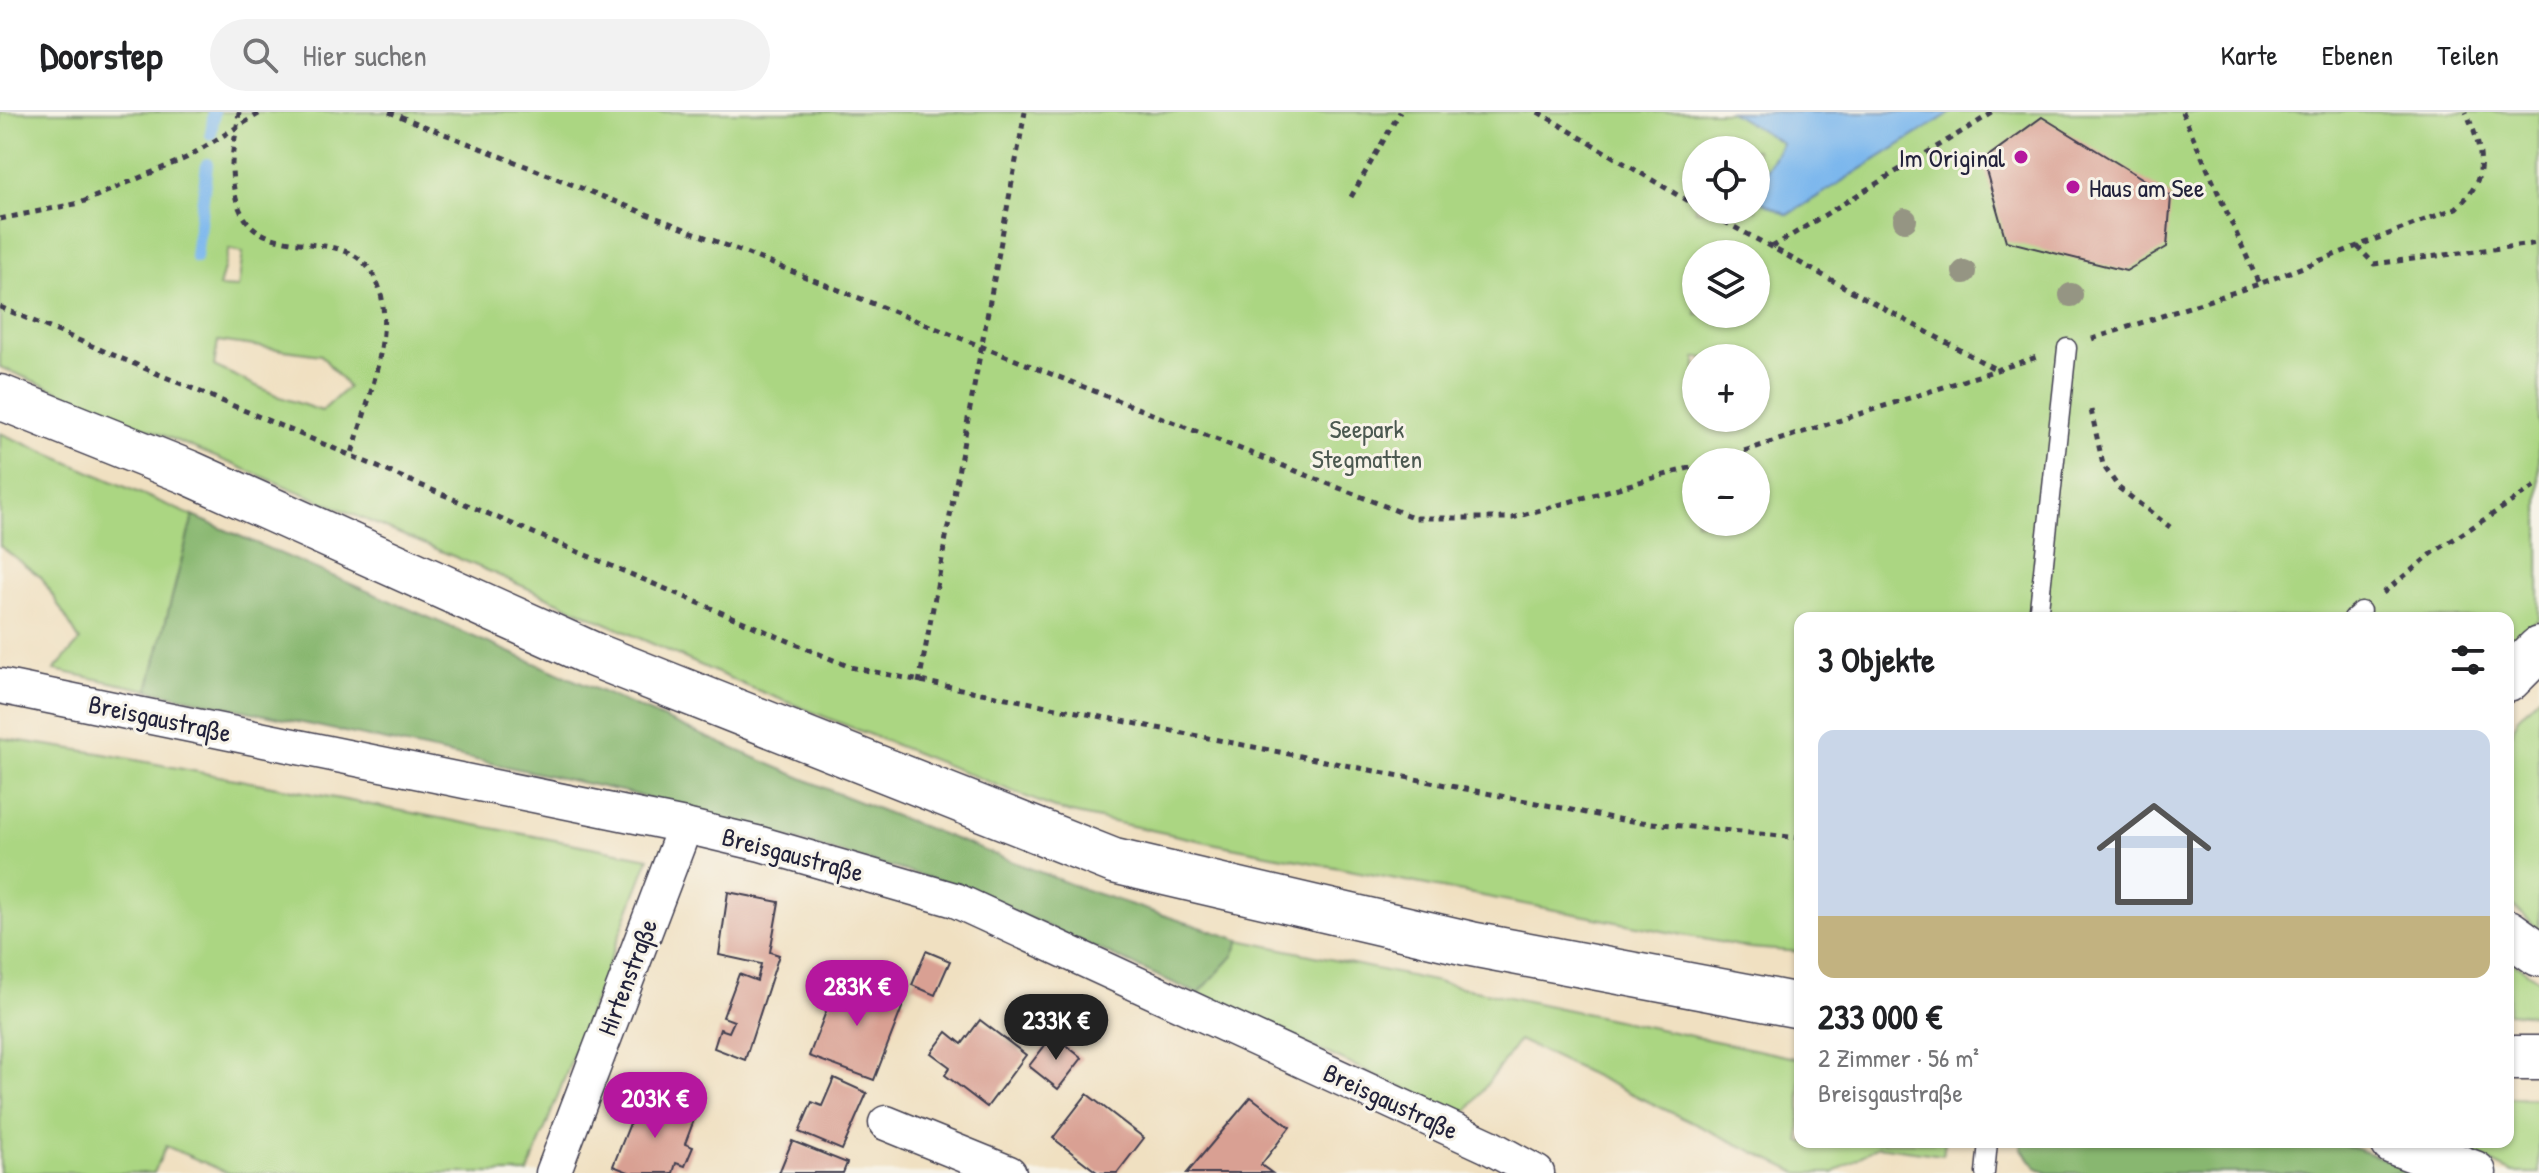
<!DOCTYPE html>
<html lang="de">
<meta charset="utf-8">
<style>
:root{--surface:#fff;--page:#f2f2f2;--text:#202124;--muted:#757577;--line:#e0e0e0;--accent:#b5179e}
body{margin:0;font-family:"Patrick Hand",sans-serif;background:var(--page);color:var(--text);height:100vh;display:flex;flex-direction:column;font-size:30px;white-space:nowrap}
*{box-sizing:border-box;margin:0}
p{font-size:26px;color:var(--muted)}
.icon{flex:none;width:44px;height:44px;fill:none;stroke:currentColor;stroke-width:2;stroke-linecap:round;stroke-linejoin:round}
.map{position:relative;flex:1;overflow:hidden}
.details{position:absolute;left:1794px;top:500px;width:720px;height:536px;display:flex;flex-direction:column;background:var(--surface);border-radius:16px;box-shadow:0 2px 6px #0004}
.details>*{flex:none}
.tools{position:absolute;left:1682px;top:24px;display:grid;gap:16px}
.tools a{display:grid;place-items:center;width:88px;height:88px;border-radius:50%;background:var(--surface);box-shadow:0 2px 6px #0004;font-size:40px}
.price{position:absolute;translate:-50% -68px;padding:0 18px;border-radius:28px;background:var(--accent);color:#fff;font-size:26px;line-height:52px;filter:drop-shadow(0 2px 4px #0008)}
.price::after{content:'';position:absolute;left:50%;top:48px;width:24px;height:18px;margin-left:-12px;background:inherit;clip-path:polygon(0 0,100% 0,50% 100%)}
.price.selected{background:#222;color:#fff}
ul{padding:0;list-style:none}
li{display:grid;align-content:center;gap:16px;height:424px;padding:0 24px}
li+li{border-top:2px solid var(--line)}
li span{display:grid;place-items:center;height:248px;border-radius:16px;color:#555}
li>.icon{margin-inline-start:auto}
span .icon{width:144px;height:144px;fill:#fffc;stroke-width:1}
li b{font-size:34px}
h2{display:flex;justify-content:space-between;align-items:center;height:96px;padding:0 24px;font-size:34px}
header{display:flex;align-items:center;gap:48px;box-sizing:border-box;height:112px;padding:0 40px;background:var(--surface);border-bottom:2px solid var(--line)}
header strong{font-size:38px}
nav{display:flex;gap:44px;margin-inline-start:auto;font-size:28px}
.search{width:560px;height:72px;background:var(--page);display:flex;align-items:center;gap:20px;box-sizing:border-box;padding:0 28px;border-radius:44px;color:var(--muted);font-size:30px}
.map>svg:first-child{display:block}
</style>
<header>
<strong>Doorstep</strong>
<div class="search"><svg class="icon" aria-label="search" viewBox="0 0 24 24"><circle cx="10" cy="10" r="6"/><path d="M15 15l6 6"/></svg>Hier suchen</div>
<nav><a>Karte</a><a>Ebenen</a><a>Teilen</a></nav>
</header>
<div class="map">
<svg width="2539" height="1061" viewBox="0 0 2539 1061">
<rect width="100%" height="100%" fill="#f7f3e8"/>
<filter id="ink" filterUnits="userSpaceOnUse"><feTurbulence type="fractalNoise" baseFrequency=".0125" numOctaves="2"/><feDisplacementMap in="SourceGraphic" scale="16" xChannelSelector="R" yChannelSelector="G"/><feConvolveMatrix kernelMatrix="1 2 1 2 8 2 1 2 1" color-interpolation-filters="sRGB"/></filter>
<filter id="wash" filterUnits="userSpaceOnUse"><feTurbulence type="fractalNoise" baseFrequency=".006" numOctaves="4" result="noise"/><feDisplacementMap in="SourceGraphic" scale="32" xChannelSelector="R" yChannelSelector="G"/><feGaussianBlur stdDeviation="1.8" result="paint"/><feColorMatrix in="noise" values="0 0 0 0 0 0 0 0 0 0 0 0 0 0 0 0 0 1.4 0 .05"/><feComposite in="paint" operator="in"/></filter>
<g filter="url(#wash)">
<rect width="100%" height="100%" fill="#f0e0c1"/>
<!-- green -->
<g fill="#abd682" stroke="#667c5e" stroke-width="2" fill-rule="evenodd">
<path d="M0 0H2539V507L2508 529V506H1800V840L1750 836 1216 732 1062 699 747 574 491 460 0 255ZM1696 38H1756V98H1696ZM229 137 243 140 238 176 219 175ZM1696 142H1756V202H1696ZM218 229 321 243 348 275 322 299 280 285 214 254ZM1696 246H1756V306H1696ZM1696 350H1756V410H1696Z"/>
<polygon points="0,321 193,404 148,578 54,558 80,529 42,466 0,434"/>
<polygon points="2539,584 2539,818 2508,789 2508,627 2519,605"/>
<polygon points="0,626 99,641 649,746 528,1061 228,1061 166,1034 154,1061 0,1061"/>
<polygon points="1240,828 1800,947 1800,1030 1945,1030 1943,1043 1878,1034 1833,1061 1798,1061 1519,928 1464,1004 1198,882 1233,844"/>
<polygon points="2508,847 2539,868 2539,903 2508,901"/>
<polygon points="2508,986 2539,987 2539,1061 2513,1061 2448,1030 2508,1030"/>
</g>
<!-- forest -->
<g fill="#88b770" stroke="#556c56" stroke-width="2">
<polygon points="193,404 839,682 1083,777 1240,828 1233,844 1198,882 958,774 626,680 148,578"/>
<polygon points="2022,1030 2337,1030 2424,1061 2047,1061 2036,1055 2021,1036"/>
</g>
<!-- water -->
<polygon fill="#7cb7ed" stroke="#4f6c94" stroke-width="2" points="1730,0 1952,0 1788,103 1756,87 1756,76 1782,31"/>
<g fill="none" stroke-linecap="round" stroke-linejoin="round">
<!-- stream -->
<g stroke="#7cb7ed" stroke-width="12">
<polyline points="211,22 214,0"/>
<polyline points="196,145 207,52"/>
</g>
</g>
<g id="blocks">
<!-- building -->
<g fill="#d9a093">
<polygon points="2042,5 2171,84 2167,135 2126,159 2006,129 1983,48"/>
<polygon points="728,780 779,790 770,840 779,843 745,948 714,936 720,917 729,920 734,909 723,905 739,862 757,869 761,852 719,843"/>
<polygon points="926,839 950,849 935,883 912,873"/>
<polygon points="840,863 905,888 874,968 809,944"/>
<polygon points="980,908 1026,943 987,995 945,963 950,955 931,941 947,920 962,932"/>
<polygon points="1053,923 1082,946 1058,977 1029,954"/>
<polygon points="834,966 867,981 842,1038 799,1020 812,990 822,994"/>
<polygon points="1087,982 1144,1026 1117,1061 1098,1061 1053,1026"/>
<polygon points="641,984 695,1005 685,1032 693,1035 685,1054 676,1051 673,1061 631,1061 613,1054"/>
<polygon points="1251,985 1290,1015 1261,1053 1272,1061 1187,1061"/>
<polygon points="792,1029 847,1051 843,1061 779,1061"/>
</g>
</g>
</g>
<g filter="url(#ink)">
<use href="#blocks" fill-opacity="0" stroke="#413e4f" stroke-width="2"/>
<g fill="none" stroke-linecap="round" stroke-linejoin="round">
<!-- lane casing -->
<g stroke="#413e4f" stroke-width="21">
<g id="lane">
<polyline points="2038,506 2067,236"/>
<polyline points="2353,506 2361,499"/>
<polyline points="1985,1061 1988,1030"/>
</g>
</g>
<!-- street casing -->
<g stroke="#413e4f" stroke-width="37">
<g id="street">
<polyline points="0,574 685,714 761,732 955,788 1488,1034 1537,1061"/>
<polyline points="886,1011 1009,1061"/>
<polyline points="553,1061 685,714"/>
</g>
</g>
<!-- primary casing -->
<g stroke="#413e4f" stroke-width="47">
<g id="primary">
<polyline points="0,285 190,361 594,543 1114,749 1471,832 1800,894"/>
<polyline points="2508,568 2539,537"/>
<polyline points="2508,820 2539,842"/>
<polyline points="2508,946 2539,946"/>
<polyline points="2393,1030 2474,1061"/>
</g>
</g>
<!-- path -->
<g stroke="#413e4f" stroke-width="5" stroke-dasharray="6 6" stroke-linecap="butt">
<path d="M239 0C237 17 232 37 232 54 234 176 343 97 376 168 399 215 364 298 351 345"/>
<polyline points="389,0 1415,406 1512,406 1696,354"/>
<polyline points="1538,0 1696,94"/>
<polyline points="2182,0 2259,172"/>
<polyline points="1351,85 1400,0"/>
<polyline points="1703,98 1997,258"/>
<polyline points="0,107 80,91 186,46 262,0"/>
<polyline points="2357,134 2374,152 2539,131"/>
<polyline points="1772,135 1994,0"/>
<polyline points="0,195 850,555 1622,708 1800,726"/>
<path d="M2092 227 2259 172 2456 96C2491 66 2483 39 2466 0"/>
<polyline points="2091,298 2103,353 2119,376 2170,415"/>
<polyline points="1710,350 2037,245"/>
<polyline points="2383,481 2434,440 2539,372"/>
<polyline points="919,571 1025,0"/>
</g>
<!-- lane -->
<use href="#lane" stroke="#fff" stroke-width="18"/>
<!-- street -->
<use href="#street" stroke="#fff" stroke-width="34"/>
<!-- primary -->
<use href="#primary" stroke="#fff" stroke-width="44"/>
</g>
<!-- trees -->
<g fill="#959583">
<circle cx="1905" cy="108" r="12"/>
<circle cx="1964" cy="160" r="12"/>
<circle cx="2071" cy="183" r="12"/>
</g>
</g>
<!-- markers -->
<g fill="#b5179e" stroke="#f7f3e8" stroke-width="3">
<circle cx="2021" cy="45" r="8"/>
<circle cx="2073" cy="75" r="8"/>
</g>
<g text-anchor="middle" dominant-baseline="central" stroke-width="6" stroke-linejoin="round" paint-order="stroke">
<!-- poi labels -->
<g font-size="26" fill="#22223b" stroke="#f7f3e8" text-anchor="end">
<text x="2005" y="45">Im Original</text>
<text x="2089" y="75" text-anchor="start">Haus am See</text>
</g>
<!-- park labels -->
<g font-size="26" fill="#4b5850" stroke="#f7f3e8">
<text x="1367" y="316">Seepark<tspan x="1367" dy="30">Stegmatten</tspan></text>
</g>
<!-- street labels -->
<g font-size="26" fill="#22223b" stroke="#f7f3e8">
<text transform="translate(160 606) rotate(12)">Breisgaustraße</text>
<text transform="translate(793 742) rotate(15)">Breisgaustraße</text>
<text transform="translate(627 865) rotate(-69)">Hirtenstraße</text>
<text transform="translate(1391 989) rotate(25)">Breisgaustraße</text>
</g>
</g>
</svg>
<div class="tools">
<a><svg class="icon" aria-label="locate" viewBox="0 0 24 24"><circle cx="12" cy="12" r="6"/><path d="M12 2v4M12 18v4M2 12h4M18 12h4"/></svg></a>
<a><svg class="icon" aria-label="layers" viewBox="0 0 24 24"><path d="M12 4l9 5-9 5-9-5zM3 14l9 5 9-5"/></svg></a>
<a>+</a>
<a>−</a>
</div>
<b class="price" style="left:857px;top:916px">283K €</b>
<b class="price selected" style="left:1056px;top:950px">233K €</b>
<b class="price" style="left:655px;top:1028px">203K €</b>
<section class="details">
<h2>3 Objekte<svg class="icon" aria-label="filters" viewBox="0 0 24 24"><path d="M4 7h16M4 17h16"/><circle cx="9" cy="7" r="2"/><circle cx="15" cy="17" r="2"/></svg></h2>
<ul>
<li><span style="background:linear-gradient(#c9d6e8 75%,#c2b280 0)"><svg class="icon" aria-label="home" viewBox="0 0 24 24"><path d="M3 11l9-7 9 7M6 9v11h12V9"/></svg></span><div><b>233 000 €</b><p>2 Zimmer · 56 m²</p><p>Breisgaustraße</p></div></li>
</ul>
</section>
</div>
